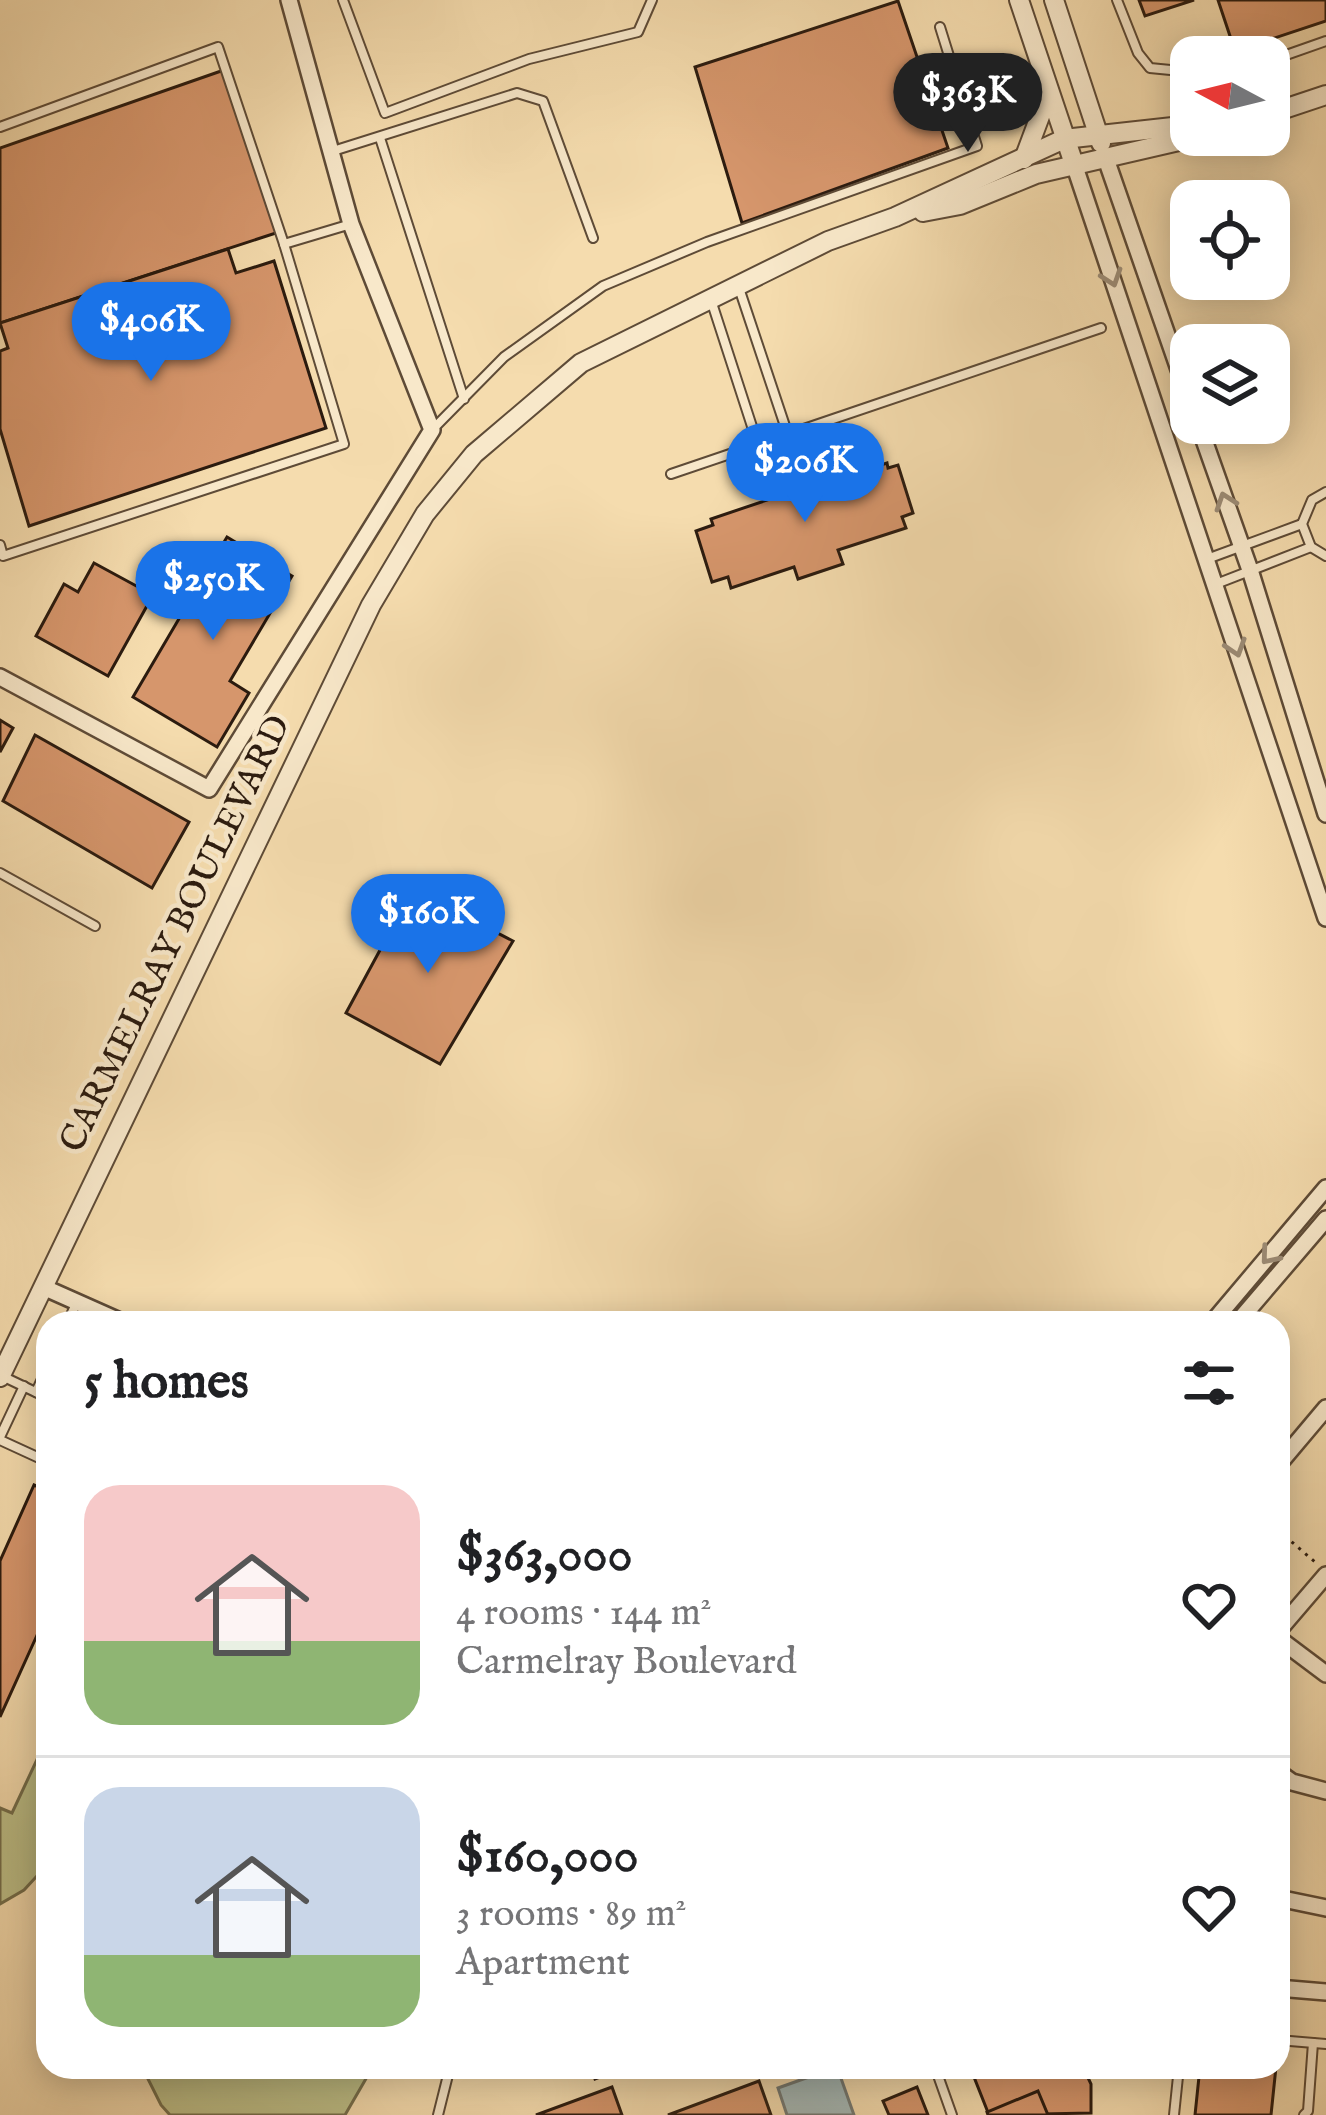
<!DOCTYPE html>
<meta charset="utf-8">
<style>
:root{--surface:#fff;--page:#f2f2f2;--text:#202124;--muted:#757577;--line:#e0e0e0;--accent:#1a73e8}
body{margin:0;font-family:"IM FELL English",serif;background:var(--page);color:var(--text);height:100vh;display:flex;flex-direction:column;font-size:45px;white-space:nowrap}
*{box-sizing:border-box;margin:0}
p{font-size:39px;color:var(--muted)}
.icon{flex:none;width:66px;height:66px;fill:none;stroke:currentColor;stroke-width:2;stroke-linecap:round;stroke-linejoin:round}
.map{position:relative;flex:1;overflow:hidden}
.details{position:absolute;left:36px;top:1311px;width:1254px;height:768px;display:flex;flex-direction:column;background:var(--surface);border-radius:36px;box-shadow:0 6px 30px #0003}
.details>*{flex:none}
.needle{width:78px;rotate:277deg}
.controls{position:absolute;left:1170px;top:36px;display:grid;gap:24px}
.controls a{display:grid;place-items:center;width:120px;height:120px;border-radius:24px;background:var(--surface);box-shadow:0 6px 30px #0003;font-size:60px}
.price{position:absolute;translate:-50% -102px;padding:0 27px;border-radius:42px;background:var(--accent);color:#fff;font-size:39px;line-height:78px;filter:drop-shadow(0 3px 6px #0008)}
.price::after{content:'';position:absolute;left:50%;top:72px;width:36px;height:27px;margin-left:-18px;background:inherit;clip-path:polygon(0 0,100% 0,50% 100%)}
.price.on{background:#222;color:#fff}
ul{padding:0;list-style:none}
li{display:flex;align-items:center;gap:36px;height:300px;padding:0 48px}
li+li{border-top:3px solid var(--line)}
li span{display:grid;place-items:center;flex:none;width:336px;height:240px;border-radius:36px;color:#555}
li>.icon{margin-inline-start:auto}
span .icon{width:144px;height:144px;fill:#fffc;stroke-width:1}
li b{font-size:51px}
h2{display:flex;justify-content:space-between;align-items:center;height:144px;padding:0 48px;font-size:51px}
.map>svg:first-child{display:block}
</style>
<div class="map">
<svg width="1326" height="2115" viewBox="0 0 1326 2115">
<rect width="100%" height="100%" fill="#f5dcae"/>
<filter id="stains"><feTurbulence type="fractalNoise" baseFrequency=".00167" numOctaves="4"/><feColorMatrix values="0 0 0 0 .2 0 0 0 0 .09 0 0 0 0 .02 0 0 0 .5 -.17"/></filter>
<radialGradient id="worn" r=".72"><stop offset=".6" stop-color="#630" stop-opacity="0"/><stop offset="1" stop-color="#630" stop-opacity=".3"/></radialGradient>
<!-- green -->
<g fill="#bdc089" stroke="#746e4c" stroke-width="3">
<polygon points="48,1736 48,1864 24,1890 0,1904 0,1808 12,1813"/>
<polygon points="142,2067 379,2067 371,2070 345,2115 170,2115 161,2105"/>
</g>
<!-- water -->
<polygon fill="#a3b8b7" stroke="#737974" stroke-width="3" points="837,2067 854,2115 787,2115 778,2088"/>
<!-- building -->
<g fill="#d6966c" stroke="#2b1b0f" stroke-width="3">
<polygon points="1139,0 1194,0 1145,16"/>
<polygon points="1218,0 1326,0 1326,21 1235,51"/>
<polygon points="898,1 948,148 742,223 695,67"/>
<polygon points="224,70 279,232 0,323 0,148"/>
<polygon points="228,249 236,273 274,261 326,428 29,526 0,429 0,351 8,348 0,323"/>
<polygon points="887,463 888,468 898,465 913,513 902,517 906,528 838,550 843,564 798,579 794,567 731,588 728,577 712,582 696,531 713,525 711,519 773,498 768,482 809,469 815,486"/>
<polygon points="227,537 292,576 230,681 249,693 217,747 133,697"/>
<polygon points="94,563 153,595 108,676 36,636 64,584 78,592"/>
<polygon points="0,720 13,728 0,752"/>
<polygon points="35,735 189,822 152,888 3,801"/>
<polygon points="413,889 513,941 440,1064 346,1013"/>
<polygon points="34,1485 48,1491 48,1611 0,1717 0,1561"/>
<polygon points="591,2067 625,2067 595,2079"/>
<polygon points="998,2067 1083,2067 1091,2084 1091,2113 989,2115 974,2077"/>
<polygon points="1200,2067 1276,2067 1271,2115 1195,2115"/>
<polygon points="759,2081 771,2115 668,2115"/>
<polygon points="612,2087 622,2115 536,2115"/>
<polygon points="917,2087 928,2115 889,2115 883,2101"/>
<polygon points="1038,2091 1048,2115 988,2115 987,2112"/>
</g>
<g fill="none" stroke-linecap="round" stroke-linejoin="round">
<!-- service casing -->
<g stroke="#5e4b37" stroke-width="12">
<g id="service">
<polyline points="343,0 385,113 529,59 638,32 652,0"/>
<polyline points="1117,0 1138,53 1150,68 1191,72"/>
<polyline points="1269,61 1326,41"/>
<polyline points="0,127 218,47 284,244 344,444 3,556 0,545"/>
<polyline points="380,138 464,399"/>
<polyline points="333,151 517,93 543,101 593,238"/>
<polyline points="284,244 351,224"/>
<polyline points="739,288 788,435"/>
<polyline points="711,300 758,445"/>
<polyline points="433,429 504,357 603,286 707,242 977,146 940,27"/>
<polyline points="671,474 1101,328"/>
<polyline points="1326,492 1312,500 1302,524 1311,547 1326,556"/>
<polyline points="1207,559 1302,524"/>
<polyline points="1216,584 1311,547"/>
<polyline points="0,873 95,926"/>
<polyline points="67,1323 77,1302"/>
<polyline points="2,1376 48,1398"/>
<polyline points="36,1392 48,1366"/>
<polyline points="0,1437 24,1386"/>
<polyline points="0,1440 48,1462"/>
<polyline points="1278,2040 1326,2044"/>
<polyline points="935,2067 952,2115"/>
<polyline points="438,2115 450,2067"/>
<polyline points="1174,2115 1179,2067"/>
<polyline points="1304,2115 1308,2111 1313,2043"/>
</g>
</g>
<!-- minor casing -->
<g stroke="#5e4b37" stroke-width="20">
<g id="minor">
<polyline points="1106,159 1191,404"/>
<polyline points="1075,167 1326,918"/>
<polyline points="1198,423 1250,570 1326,814"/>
<polyline points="0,677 209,789 432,430 351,224 289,0"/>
<polyline points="43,1287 124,1323"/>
<polyline points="1212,1323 1326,1188"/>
<polyline points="1237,1323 1326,1219"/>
<polyline points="1278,1465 1326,1408"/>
<polyline points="1278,1631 1326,1575"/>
<polyline points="1278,1638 1326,1674"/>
<polyline points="1278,1772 1292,1782 1326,1791"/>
<polyline points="1278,1898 1326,1908"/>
<polyline points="1278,1988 1326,1992"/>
</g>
</g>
<!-- tertiary casing -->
<g stroke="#5e4b37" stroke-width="22">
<g id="tertiary">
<polyline points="1019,0 1075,167"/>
<polyline points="1054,0 1101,143"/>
<polyline points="1269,114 1326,95"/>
<polyline points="1024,159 1049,92"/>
<polyline points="923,212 960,205 1036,174 1205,135"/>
<polyline points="0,1377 371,605 425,514 474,454 581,363 828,241 895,217 1064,139 1191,125"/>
</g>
</g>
<!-- path -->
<polyline stroke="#2b1b0f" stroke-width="3" stroke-dasharray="3 6" stroke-linecap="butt" points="1278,1530 1315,1562"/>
<!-- service -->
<use href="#service" stroke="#f8e8ca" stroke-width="8"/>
<!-- minor -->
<use href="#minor" stroke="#f8e8ca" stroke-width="15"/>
<!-- tertiary -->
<use href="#tertiary" stroke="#f8e8ca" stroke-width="18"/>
</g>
<!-- one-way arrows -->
<defs><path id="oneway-chevron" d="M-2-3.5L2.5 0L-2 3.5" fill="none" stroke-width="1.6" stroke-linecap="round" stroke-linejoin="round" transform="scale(3)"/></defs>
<g stroke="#9c8c76">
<use href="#oneway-chevron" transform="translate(1112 278) rotate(71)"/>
<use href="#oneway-chevron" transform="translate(1225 501) rotate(-109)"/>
<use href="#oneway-chevron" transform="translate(1236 648) rotate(72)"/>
<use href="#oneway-chevron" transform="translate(1269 1256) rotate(130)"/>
</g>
<g text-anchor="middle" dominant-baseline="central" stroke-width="9" stroke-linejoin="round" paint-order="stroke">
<!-- street labels -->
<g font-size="36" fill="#2b1b0f" stroke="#f8e8ca">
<text transform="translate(176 934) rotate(-64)">CARMELRAY BOULEVARD</text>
</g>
</g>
<rect width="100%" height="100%" filter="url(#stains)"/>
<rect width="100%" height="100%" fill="url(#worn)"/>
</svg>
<div class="controls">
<a><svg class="needle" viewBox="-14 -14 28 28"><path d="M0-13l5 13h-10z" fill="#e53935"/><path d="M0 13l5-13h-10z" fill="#757577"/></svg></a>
<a><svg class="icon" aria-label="locate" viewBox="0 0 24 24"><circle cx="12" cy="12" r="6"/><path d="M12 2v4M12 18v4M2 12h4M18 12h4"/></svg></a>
<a><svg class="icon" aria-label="layers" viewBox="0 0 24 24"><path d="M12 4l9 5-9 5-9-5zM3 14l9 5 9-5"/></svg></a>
</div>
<b class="price on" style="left:968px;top:155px">$363K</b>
<b class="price" style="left:151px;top:384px">$406K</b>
<b class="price" style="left:805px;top:525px">$206K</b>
<b class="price" style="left:213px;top:643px">$250K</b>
<b class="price" style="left:428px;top:976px">$160K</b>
<section class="details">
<h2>5 homes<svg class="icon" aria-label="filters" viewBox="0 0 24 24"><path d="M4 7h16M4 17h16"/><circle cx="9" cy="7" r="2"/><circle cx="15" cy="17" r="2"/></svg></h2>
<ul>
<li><span style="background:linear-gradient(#f6c9c9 65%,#8fb573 0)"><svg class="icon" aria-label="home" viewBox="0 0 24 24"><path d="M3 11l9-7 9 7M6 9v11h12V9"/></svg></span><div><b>$363,000</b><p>4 rooms · 144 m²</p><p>Carmelray Boulevard</p></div><svg class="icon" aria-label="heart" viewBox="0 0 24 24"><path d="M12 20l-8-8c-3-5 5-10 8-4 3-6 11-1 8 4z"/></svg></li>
<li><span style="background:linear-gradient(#c9d6e8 70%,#8fb573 0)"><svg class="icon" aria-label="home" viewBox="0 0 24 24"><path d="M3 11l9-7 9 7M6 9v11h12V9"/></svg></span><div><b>$160,000</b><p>3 rooms · 89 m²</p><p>Apartment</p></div><svg class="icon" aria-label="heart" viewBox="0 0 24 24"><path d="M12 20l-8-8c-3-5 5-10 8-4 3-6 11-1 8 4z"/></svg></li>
</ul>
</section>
</div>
